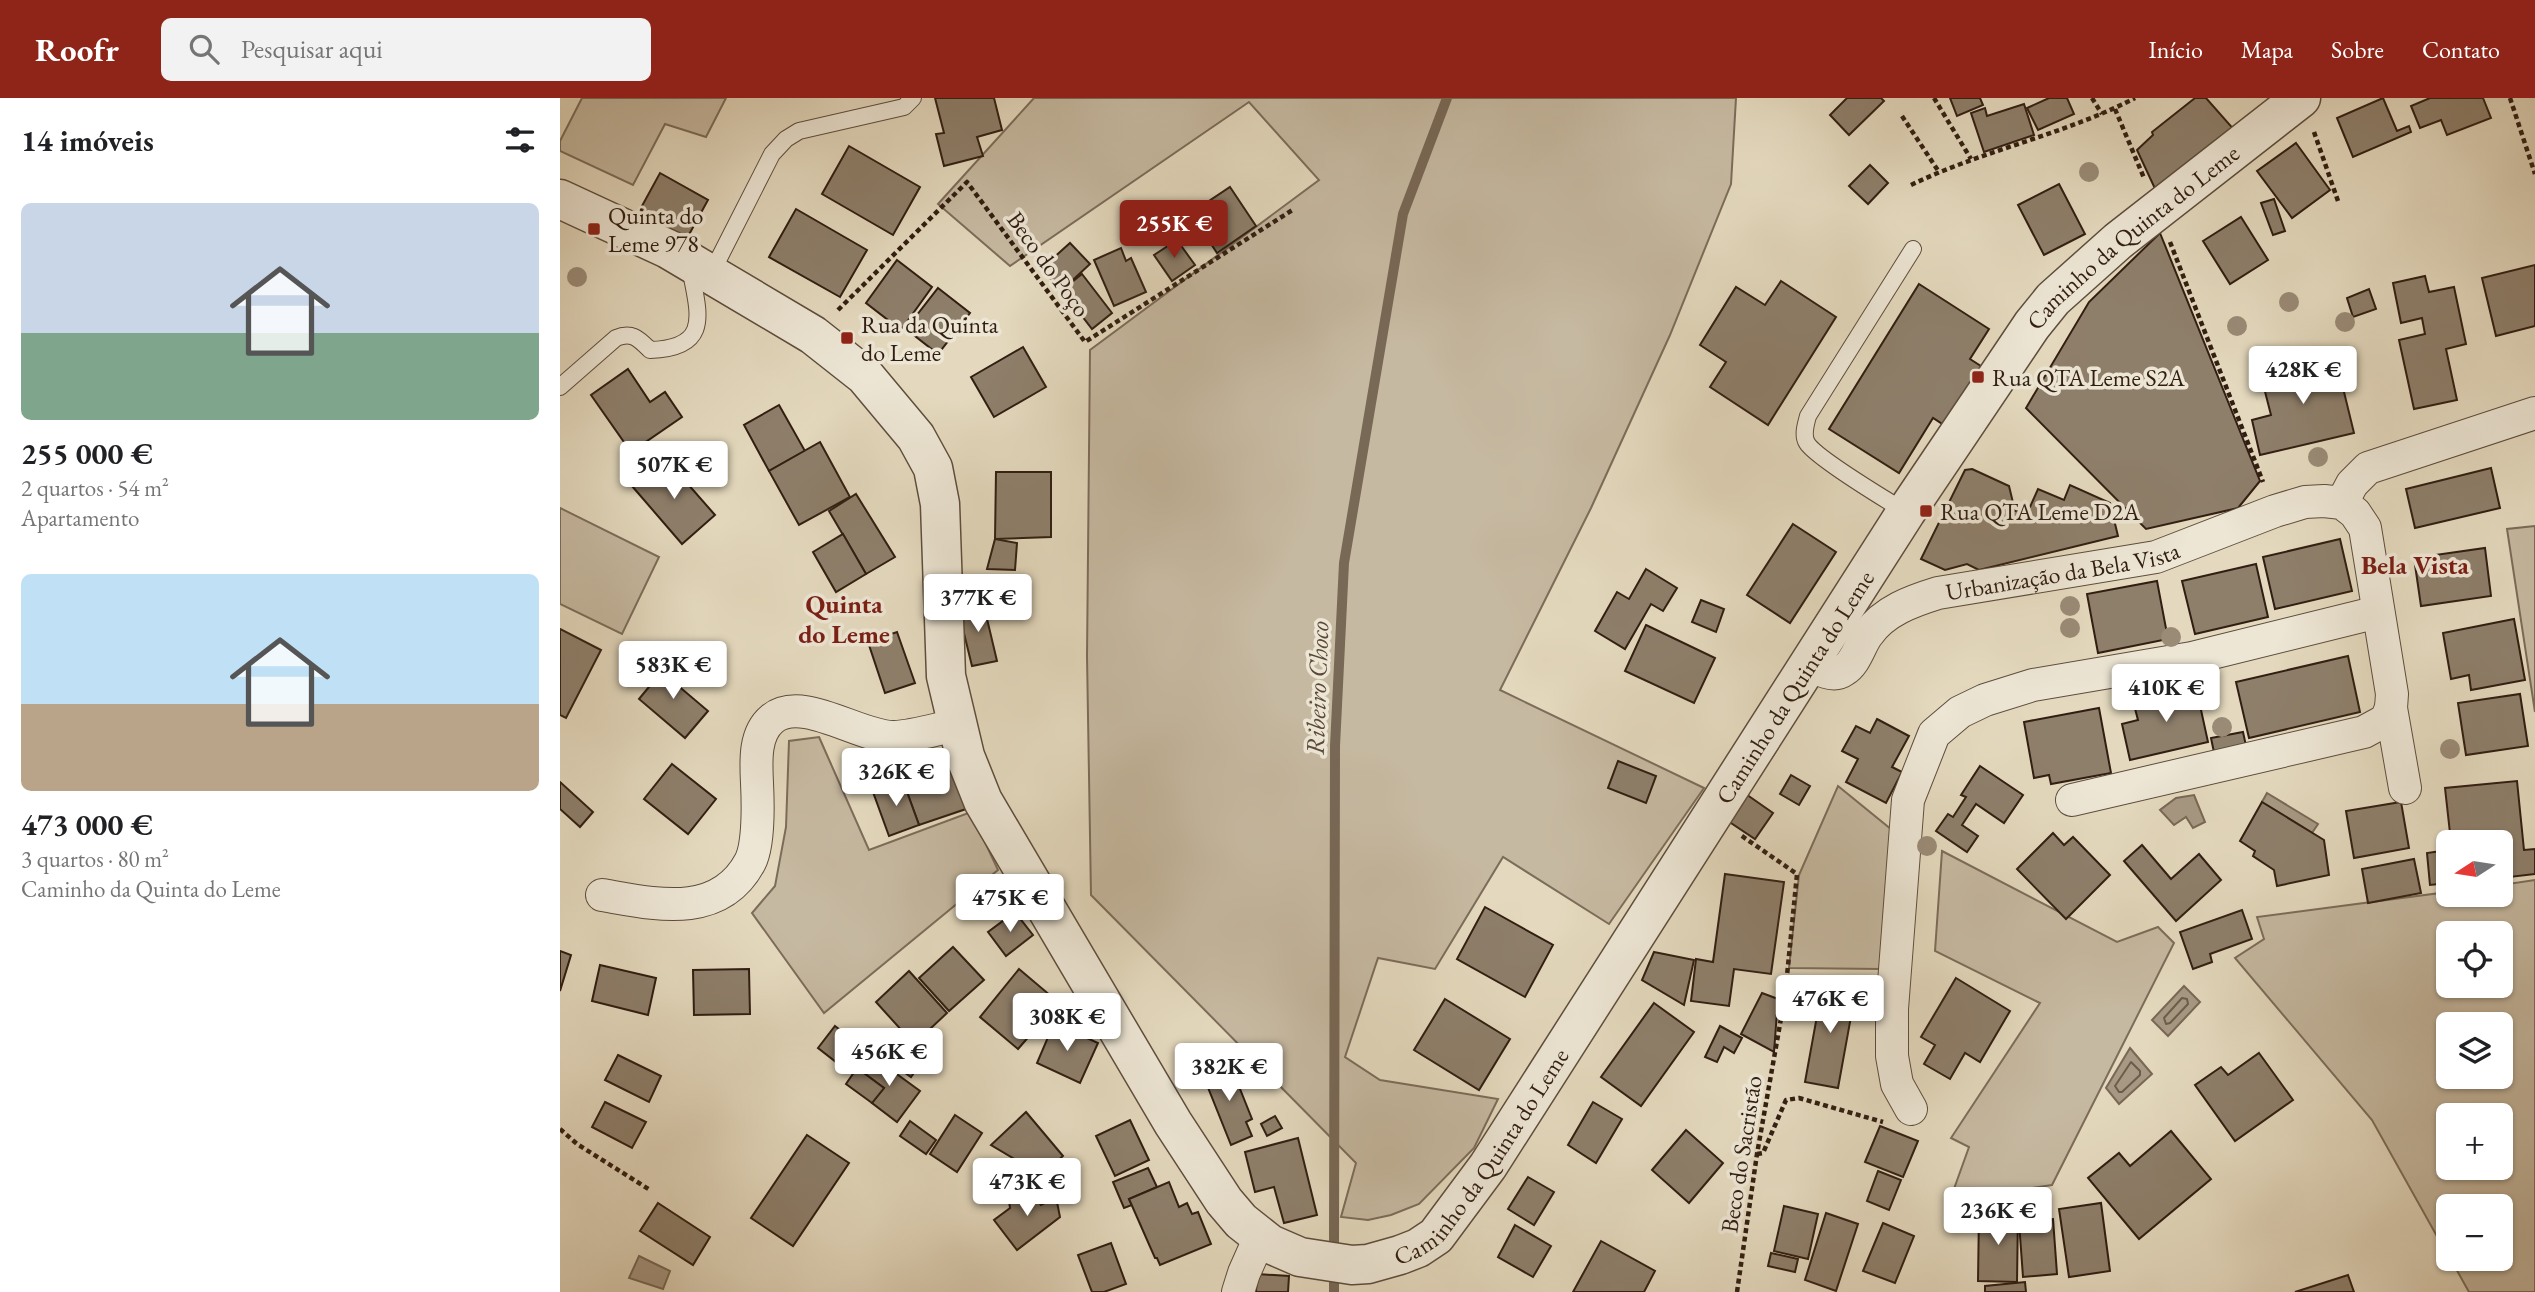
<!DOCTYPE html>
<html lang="pt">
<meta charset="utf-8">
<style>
:root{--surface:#fff;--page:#f2f2f2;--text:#202124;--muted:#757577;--accent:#8f2418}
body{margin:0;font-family:"EB Garamond",serif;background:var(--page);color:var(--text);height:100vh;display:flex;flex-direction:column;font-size:26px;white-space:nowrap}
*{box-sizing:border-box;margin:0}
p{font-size:23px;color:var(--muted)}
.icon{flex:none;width:38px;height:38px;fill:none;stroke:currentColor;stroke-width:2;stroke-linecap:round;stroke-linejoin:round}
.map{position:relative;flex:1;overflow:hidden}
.drawer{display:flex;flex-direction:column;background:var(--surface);width:560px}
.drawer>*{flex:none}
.needle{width:46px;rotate:258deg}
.tools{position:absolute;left:1876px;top:732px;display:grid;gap:14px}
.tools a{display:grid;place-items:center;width:77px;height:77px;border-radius:10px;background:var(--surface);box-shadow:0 2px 5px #0004;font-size:35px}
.price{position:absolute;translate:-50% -60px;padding:0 16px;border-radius:7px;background:#fff;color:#222;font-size:23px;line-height:46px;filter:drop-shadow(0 2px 4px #0008)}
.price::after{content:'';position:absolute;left:50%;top:42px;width:21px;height:16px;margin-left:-10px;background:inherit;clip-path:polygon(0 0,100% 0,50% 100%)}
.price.active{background:var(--accent);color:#fff}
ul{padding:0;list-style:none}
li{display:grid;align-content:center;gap:14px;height:371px;padding:0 21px}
li span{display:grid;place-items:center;height:217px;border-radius:10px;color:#555}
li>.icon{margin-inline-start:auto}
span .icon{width:126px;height:126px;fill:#fffc;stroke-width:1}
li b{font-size:30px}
h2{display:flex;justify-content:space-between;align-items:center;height:84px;padding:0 21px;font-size:30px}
header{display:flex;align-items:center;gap:42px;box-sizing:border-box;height:98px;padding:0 35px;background:var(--accent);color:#fff}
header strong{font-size:33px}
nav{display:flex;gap:38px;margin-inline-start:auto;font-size:24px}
.search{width:490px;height:63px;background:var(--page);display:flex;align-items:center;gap:18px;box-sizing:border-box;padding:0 24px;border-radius:10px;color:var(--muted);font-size:26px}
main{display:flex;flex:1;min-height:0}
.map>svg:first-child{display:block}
</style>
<header>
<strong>Roofr</strong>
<div class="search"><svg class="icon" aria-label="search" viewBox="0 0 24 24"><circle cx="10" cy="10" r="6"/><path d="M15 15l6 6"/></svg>Pesquisar aqui</div>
<nav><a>Início</a><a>Mapa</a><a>Sobre</a><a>Contato</a></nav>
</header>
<main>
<section class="drawer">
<h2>14 imóveis<svg class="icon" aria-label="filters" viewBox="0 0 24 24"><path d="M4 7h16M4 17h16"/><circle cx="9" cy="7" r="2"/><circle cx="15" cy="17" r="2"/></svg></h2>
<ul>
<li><span style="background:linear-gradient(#c9d6e8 60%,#7fa58c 0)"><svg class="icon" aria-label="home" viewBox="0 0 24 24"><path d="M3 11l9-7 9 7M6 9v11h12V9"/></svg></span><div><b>255 000 €</b><p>2 quartos · 54 m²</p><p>Apartamento</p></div></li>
<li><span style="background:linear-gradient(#bfe0f5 60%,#b9a48a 0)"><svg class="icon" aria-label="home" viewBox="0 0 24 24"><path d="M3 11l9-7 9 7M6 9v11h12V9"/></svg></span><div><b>473 000 €</b><p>3 quartos · 80 m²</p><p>Caminho da Quinta do Leme</p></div></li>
</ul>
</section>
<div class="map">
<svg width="1975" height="1194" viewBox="0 0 1975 1194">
<rect width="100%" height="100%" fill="#e4d9be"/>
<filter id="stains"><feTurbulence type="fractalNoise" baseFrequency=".00286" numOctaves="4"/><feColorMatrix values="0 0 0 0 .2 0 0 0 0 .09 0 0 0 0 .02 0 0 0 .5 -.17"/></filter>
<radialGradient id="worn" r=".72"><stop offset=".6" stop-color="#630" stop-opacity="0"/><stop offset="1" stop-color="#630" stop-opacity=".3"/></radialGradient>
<!-- green -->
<g fill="#c6b9a1" stroke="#7c6c5a" stroke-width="2" fill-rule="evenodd">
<polygon points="22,0 166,0 146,39 105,26 73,87 0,53 0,43"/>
<polygon points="474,0 1176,0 1171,86 1110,237 1031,410 940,592 1144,690 1049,826 943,759 875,871 818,860 785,959 820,982 938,1001 914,1050 859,1106 831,1117 808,1122 781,1119 796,1065 531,797 527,558 530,252 759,82 689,4 450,168 378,106"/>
<polygon points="0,410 99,459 62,536 0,506"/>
<polygon points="1975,428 1975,614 1947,431"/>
<polygon points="259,639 309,752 411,714 438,772 264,915 192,815 215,788 226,729 229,643"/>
<polygon points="1278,688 1332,732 1320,871 1229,870 1239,777"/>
<polygon points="1382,753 1557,844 1598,829 1614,845 1492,1087 1390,1102 1409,1049 1391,1040 1480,905 1375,853"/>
<path d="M1975 782V1194H1909L1890 1160H1941V1108H1888V1158L1812 1022 1675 860 1704 841 1697 819 1888 794V796H1941V787ZM1888 835H1941V887H1888ZM1888 926H1941V978H1888ZM1888 1017H1941V1069H1888Z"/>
</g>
<!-- water -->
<g fill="#a79984" stroke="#786856" stroke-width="2">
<polygon points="1707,695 1758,726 1752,735 1702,704"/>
<polygon points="1634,697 1645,724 1633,730 1626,719 1614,727 1600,712 1616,700"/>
<polygon points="1624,888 1640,904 1608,938 1592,922"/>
<polygon points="1570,950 1592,976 1559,1006 1546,990"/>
<polygon points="79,1158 110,1173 103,1191 69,1180"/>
</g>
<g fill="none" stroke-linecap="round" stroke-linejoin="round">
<!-- shore -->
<g stroke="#6c5c4b" stroke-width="2">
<polygon points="1622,900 1627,901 1628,906 1610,925 1606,926 1604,920"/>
<polygon points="1571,964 1580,973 1580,977 1562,994 1559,994 1555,988"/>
</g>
<!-- stream -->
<g stroke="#786856" stroke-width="10">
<polyline points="774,1155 775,648 784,465 843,116 887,0"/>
<polyline points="774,1194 774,1174"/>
</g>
</g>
<!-- building -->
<g fill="#8e7f6b" stroke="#311e12" stroke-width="2">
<polygon points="375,0 434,0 442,32 417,39 423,58 384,68 376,36 384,35"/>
<polygon points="1287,0 1321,0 1324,3 1289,37 1270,17"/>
<polygon points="1390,0 1420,0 1423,7 1397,18"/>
<polygon points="1489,0 1507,0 1514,16 1478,32 1467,10"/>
<polygon points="1635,0 1646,0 1677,35 1597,95 1577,52 1593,37 1592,34"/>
<polygon points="1823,0 1837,33 1849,28 1851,34 1793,59 1777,20"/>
<polygon points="1923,0 1931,20 1887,37 1881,22 1860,30 1851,8 1870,0"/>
<polygon points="1464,6 1474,37 1424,54 1411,15 1425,10 1427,18"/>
<polygon points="1736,45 1770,92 1732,120 1697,73"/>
<polygon points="289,48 360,89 333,137 262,96"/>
<polygon points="1310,67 1328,85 1308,106 1289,88"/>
<polygon points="100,75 148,102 125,144 77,117"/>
<polygon points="1499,86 1525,136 1484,157 1458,107"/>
<polygon points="670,89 696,128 657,155 631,115"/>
<polygon points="1714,101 1725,133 1713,137 1701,105"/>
<polygon points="236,111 307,152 280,199 209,159"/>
<polygon points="1681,119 1708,162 1670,186 1643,143"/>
<polygon points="1600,135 1700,383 1678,410 1586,431 1466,310 1529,204"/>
<polygon points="617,142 635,167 612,183 594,157"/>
<polygon points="510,145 530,166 502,192 481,171"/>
<polygon points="561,150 566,163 571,160 586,194 554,208 534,162"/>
<polygon points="337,162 372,189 341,232 306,205"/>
<polygon points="1975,167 1975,228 1936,238 1922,180"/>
<polygon points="522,176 552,215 532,231 502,192"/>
<polygon points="1865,178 1869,194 1894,189 1906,246 1886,251 1897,302 1854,311 1839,242 1865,236 1862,220 1841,225 1833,185"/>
<polygon points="1221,183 1276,219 1208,327 1150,289 1166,264 1140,247 1176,189 1205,207"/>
<polygon points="1359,186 1429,231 1410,261 1424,270 1387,329 1373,320 1339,375 1269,331"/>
<polygon points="378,190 410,215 378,256 346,231"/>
<polygon points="1809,191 1816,211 1793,219 1787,200"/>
<polygon points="463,249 486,289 434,319 411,279"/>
<polygon points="1775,257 1794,335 1700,357 1692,322 1711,317 1700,274"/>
<polygon points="68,271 90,304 105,294 122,319 71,354 31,297"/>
<polygon points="219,307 245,353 209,373 184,327"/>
<polygon points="260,344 290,399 239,427 209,373"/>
<polygon points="105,360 155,417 122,446 72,388"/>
<polygon points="1931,370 1940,410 1855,430 1846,391"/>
<polygon points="1412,371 1449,388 1455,413 1470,409 1478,391 1504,402 1510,387 1550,405 1558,438 1419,472 1407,466 1385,472 1361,461 1405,372"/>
<polygon points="436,374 491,374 491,439 435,441"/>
<polygon points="296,396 335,459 306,476 269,413"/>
<polygon points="1233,426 1276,454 1230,525 1187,497"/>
<polygon points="283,436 306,476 276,494 253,454"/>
<polygon points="435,441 457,445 455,472 427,471"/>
<polygon points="1780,441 1792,493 1715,511 1703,459"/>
<polygon points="1925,450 1931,498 1861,508 1854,460"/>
<polygon points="1696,466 1708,519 1635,536 1622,483"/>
<polygon points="1086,471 1117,490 1103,513 1091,506 1065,551 1035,533 1057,494 1069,501"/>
<polygon points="1597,483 1608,541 1538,555 1527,496"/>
<polygon points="464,488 467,514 442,517 439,491"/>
<polygon points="1141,502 1164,511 1156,534 1132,524"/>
<polygon points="423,504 437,563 412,568 398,511"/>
<polygon points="1954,521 1965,582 1911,592 1909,577 1891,581 1883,535"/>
<polygon points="1086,527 1155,560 1134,605 1065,573"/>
<polygon points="0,531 41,552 6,620 0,617"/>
<polygon points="337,534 355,585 325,595 308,544"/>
<polygon points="1788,558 1800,614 1689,640 1676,584"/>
<polygon points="112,561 126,574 116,586 148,613 125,640 79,601"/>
<polygon points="1636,589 1648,644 1570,662 1562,626 1578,622 1573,603"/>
<polygon points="1960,596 1968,648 1906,657 1898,605"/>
<polygon points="1539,610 1551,675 1491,686 1489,677 1474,680 1464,624"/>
<polygon points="1317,621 1349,638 1332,669 1342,674 1326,705 1286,684 1298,661 1282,653 1296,628 1310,635"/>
<polygon points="1683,634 1688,657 1656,664 1651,640"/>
<polygon points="1058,663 1096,678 1086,705 1048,690"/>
<polygon points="112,666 156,701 128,736 84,701"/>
<polygon points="392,667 406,711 359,727 343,683"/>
<polygon points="1420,668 1463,697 1444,725 1416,706 1402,727 1418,738 1407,754 1376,733 1388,716 1393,719 1406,699 1401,697"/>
<polygon points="1231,677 1250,688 1239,707 1220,696"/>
<polygon points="343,683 359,727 329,738 313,694"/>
<polygon points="1957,683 1964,752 1975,751 1975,776 1941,780 1941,744 1891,744 1885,690"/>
<polygon points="0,684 33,714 20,729 0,711"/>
<polygon points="1183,694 1213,715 1195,741 1165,721"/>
<polygon points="1702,704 1764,742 1769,777 1717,788 1714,772 1693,758 1695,753 1680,743"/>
<polygon points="1841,704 1849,750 1794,760 1786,713"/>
<polygon points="1493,735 1504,747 1513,739 1550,777 1506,821 1457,771"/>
<polygon points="1582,747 1611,781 1639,756 1661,782 1616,823 1564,763"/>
<polygon points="1888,752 1888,785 1870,787 1867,755"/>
<polygon points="1854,761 1861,795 1808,805 1802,771"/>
<polygon points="1165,776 1224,784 1211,876 1174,871 1169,908 1131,903 1136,861 1153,864"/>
<polygon points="925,809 993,847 965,899 897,861"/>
<polygon points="1682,812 1692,841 1650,856 1652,864 1633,871 1620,834"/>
<polygon points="455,814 473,837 446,858 428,834"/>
<polygon points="393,849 424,882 389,913 359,880"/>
<polygon points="0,853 11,857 0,893"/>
<polygon points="1094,854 1134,862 1124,907 1082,882"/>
<polygon points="40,867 96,880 88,917 32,903"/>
<polygon points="189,871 190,916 134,917 133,872"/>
<polygon points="459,871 491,898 464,930 471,936 458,951 420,919"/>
<polygon points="349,873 387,915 354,946 316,904"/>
<polygon points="1396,880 1450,913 1420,964 1405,955 1390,981 1364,966 1375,947 1361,939"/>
<polygon points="1263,885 1296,891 1278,990 1245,984"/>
<polygon points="1202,895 1218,901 1214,954 1181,936"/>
<polygon points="885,901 950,941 919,992 854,952"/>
<polygon points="1094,905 1134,934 1081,1008 1041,979"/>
<polygon points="494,925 538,945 520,985 477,965"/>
<polygon points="275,928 293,942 276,964 258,950"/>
<polygon points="1160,928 1182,940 1174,955 1164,949 1157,964 1145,959"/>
<polygon points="348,948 365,959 351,979 334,967"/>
<polygon points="308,955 360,993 337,1024 312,1005 324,990 297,970"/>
<polygon points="1699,955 1733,1002 1675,1043 1635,987 1661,969 1668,977"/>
<polygon points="58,957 101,978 89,1004 45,982"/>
<polygon points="670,966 692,1021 686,1024 692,1038 671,1047 643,977"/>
<polygon points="297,970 324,990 312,1005 286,986"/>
<polygon points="45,1004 86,1024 72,1050 32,1029"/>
<polygon points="1033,1004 1062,1021 1036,1065 1008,1047"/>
<polygon points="466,1014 503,1058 481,1077 431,1047"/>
<polygon points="395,1017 422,1035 397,1074 370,1056"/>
<polygon points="715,1018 722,1030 707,1038 701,1026"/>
<polygon points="570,1022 589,1062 555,1078 536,1038"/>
<polygon points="350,1023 376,1042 366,1056 340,1038"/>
<polygon points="1320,1028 1358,1043 1343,1079 1305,1064"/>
<polygon points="1126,1032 1163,1065 1129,1105 1092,1072"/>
<polygon points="1611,1033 1651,1081 1579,1141 1528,1080 1559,1055 1570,1068"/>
<polygon points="247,1037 289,1065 233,1148 191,1120"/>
<polygon points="738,1040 757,1117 724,1125 714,1089 695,1094 685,1054"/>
<polygon points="588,1070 597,1089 569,1101 572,1107 564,1110 553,1084"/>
<polygon points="1318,1073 1341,1082 1329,1112 1307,1103"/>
<polygon points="968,1079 994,1094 974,1127 948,1111"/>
<polygon points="609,1084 619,1109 627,1105 632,1116 638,1114 651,1146 600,1167 597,1160 595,1160 569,1101"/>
<polygon points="467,1089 481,1107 496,1099 500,1119 457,1152 434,1122 450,1110 449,1103"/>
<polygon points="98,1105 150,1139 133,1167 80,1133"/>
<polygon points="1541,1105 1550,1173 1509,1179 1499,1111"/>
<polygon points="1224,1108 1258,1116 1248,1161 1214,1153"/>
<polygon points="1419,1114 1458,1114 1457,1184 1418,1183"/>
<polygon points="1266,1115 1298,1126 1276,1193 1245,1182"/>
<polygon points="1493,1121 1497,1176 1463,1179 1459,1124"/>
<polygon points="1323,1125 1354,1138 1335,1185 1303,1173"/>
<polygon points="955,1127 991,1148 973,1179 938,1159"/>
<polygon points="1041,1143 1095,1173 1084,1194 1013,1194"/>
<polygon points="551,1145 566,1186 544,1194 532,1194 518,1157"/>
<polygon points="1211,1155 1238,1161 1235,1174 1208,1168"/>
<polygon points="697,1176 729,1178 728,1194 696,1194"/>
<polygon points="1788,1177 1794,1194 1735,1194"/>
<polygon points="1465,1184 1466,1194 1425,1194 1425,1188"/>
</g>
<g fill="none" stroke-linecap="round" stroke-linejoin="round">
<!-- service casing -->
<g stroke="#5e4d3d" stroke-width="18">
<g id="service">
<polyline points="151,176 212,56 226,41 239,33 344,9 353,0"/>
<path d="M0 289 56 240C72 233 79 241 90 252 153 250 138 214 130 169"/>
<path d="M1346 414C1328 403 1256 360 1247 345 1242 337 1246 326 1248 318L1353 151"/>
</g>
</g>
<!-- minor casing -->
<g stroke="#5e4d3d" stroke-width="34">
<g id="minor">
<polyline points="1782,405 1792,386 1808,370 1975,315"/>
<path id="s1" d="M1250 565C1259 572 1273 580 1284 572 1296 565 1300 546 1308 536 1324 513 1352 503 1378 495L1596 459 1715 413 1745 404 1764 403 1782 405 1795 415 1805 430 1832 596 1831 610 1845 690"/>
<polyline points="1512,702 1804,634 1826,622 1831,610"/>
<path d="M42 797C95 806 159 822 190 764 199 747 198 705 197 685 196 664 194 636 212 621 242 596 300 640 334 639 355 638 376 631 397 627"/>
<polyline points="1351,1011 1337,986 1332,958 1332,911 1348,702 1374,636 1400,614 1425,602 1473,587 1632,560 1818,514"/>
<polyline points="678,1194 684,1175 700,1139"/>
</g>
</g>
<!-- tertiary casing -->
<g stroke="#5e4d3d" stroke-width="41">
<g id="tertiary">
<path id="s2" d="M0 101 108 151 253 237 305 278 356 339 373 370 380 406 386 578 405 658 423 703 613 1025 664 1103 681 1123 710 1146 740 1159 792 1167 808 1166 840 1157 858 1150 876 1138 928 1068 1346 414 1472 227 1493 201 1558 143 1741 0"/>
</g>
</g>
<!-- path -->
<g stroke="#311e12" stroke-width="4.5" stroke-dasharray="5 3.5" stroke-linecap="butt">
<polyline points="1374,0 1411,61"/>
<polyline points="1532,0 1542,16"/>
<polyline points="1950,0 1975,76"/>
<polyline points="1555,11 1584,80"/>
<polyline points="1342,18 1379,74"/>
<polyline points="1754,34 1778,103"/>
<path d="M1351 87C1423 52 1504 37 1575 0"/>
<polyline points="1610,144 1703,384"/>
<polyline points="278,212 407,84 525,244 734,111"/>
<polyline points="0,1031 17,1046 90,1092"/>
<polyline points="1197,1056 1203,1055 1226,1002 1239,1000 1323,1024"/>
<polyline points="1177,1194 1197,1056 1225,898 1237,776 1179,736"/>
</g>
<!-- service -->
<use href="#service" stroke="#ede6d5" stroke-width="16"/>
<!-- minor -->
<use href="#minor" stroke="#ede6d5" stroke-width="32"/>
<!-- tertiary -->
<use href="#tertiary" stroke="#ede6d5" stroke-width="38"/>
</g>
<!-- trees -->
<g fill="#9a8b77">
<circle cx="1529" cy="74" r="10"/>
<circle cx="17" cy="179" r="10"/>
<circle cx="1729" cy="204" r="10"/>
<circle cx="1785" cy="224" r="10"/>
<circle cx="1677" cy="228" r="10"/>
<circle cx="1758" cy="359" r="10"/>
<circle cx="1510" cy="508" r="10"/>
<circle cx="1510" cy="530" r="10"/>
<circle cx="1611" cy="539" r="10"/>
<circle cx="1616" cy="582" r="10"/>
<circle cx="1662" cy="629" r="10"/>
<circle cx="1890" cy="651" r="10"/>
<circle cx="1367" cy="748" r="10"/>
</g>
<!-- markers -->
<g fill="#8f2418" stroke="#ede6d5" stroke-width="2.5">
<rect x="27" y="124" width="14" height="14" rx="3.5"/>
<rect x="280" y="233" width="14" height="14" rx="3.5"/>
<rect x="1411" y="272" width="14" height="14" rx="3.5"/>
<rect x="1359" y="406" width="14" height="14" rx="3.5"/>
</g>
<g text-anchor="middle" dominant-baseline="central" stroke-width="7" stroke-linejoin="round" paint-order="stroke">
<!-- poi labels -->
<g font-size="24" fill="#311e12" stroke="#ede6d5" text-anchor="start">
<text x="48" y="117">Quinta do<tspan x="48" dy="28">Leme 978</tspan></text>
<text x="301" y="226">Rua da Quinta<tspan x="301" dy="28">do Leme</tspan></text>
<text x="1432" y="279">Rua QTA Leme S2A</text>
<text x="1380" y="413">Rua QTA Leme D2A</text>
</g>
<!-- street labels -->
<g font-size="24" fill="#311e12" stroke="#ede6d5">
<text stroke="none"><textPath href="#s2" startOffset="2737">Caminho da Quinta do Leme</textPath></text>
<text transform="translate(489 166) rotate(54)">Beco do Poço</text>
<text stroke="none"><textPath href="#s1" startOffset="290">Urbanização da Bela Vista</textPath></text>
<text stroke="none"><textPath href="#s2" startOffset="2170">Caminho da Quinta do Leme</textPath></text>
<text stroke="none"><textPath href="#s2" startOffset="1603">Caminho da Quinta do Leme</textPath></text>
<text transform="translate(1181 1056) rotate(-81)">Beco do Sacristão</text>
</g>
<!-- neighbourhood labels -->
<g font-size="26" font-weight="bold" fill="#7a1f14" stroke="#ede6d5">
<text x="1855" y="467">Bela Vista</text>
<text x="284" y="506">Quinta<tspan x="284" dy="30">do Leme</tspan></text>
</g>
<!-- water labels -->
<g font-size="26" font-style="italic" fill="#5a493a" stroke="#ede6d5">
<text transform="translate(757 590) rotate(-88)">Ribeiro Choco</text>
</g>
</g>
<rect width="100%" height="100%" filter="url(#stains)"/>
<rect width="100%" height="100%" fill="url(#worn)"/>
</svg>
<div class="tools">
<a><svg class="needle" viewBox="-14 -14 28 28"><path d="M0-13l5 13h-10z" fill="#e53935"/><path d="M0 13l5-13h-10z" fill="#757577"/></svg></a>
<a><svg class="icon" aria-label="locate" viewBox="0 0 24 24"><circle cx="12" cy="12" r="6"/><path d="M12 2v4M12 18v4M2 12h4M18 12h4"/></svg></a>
<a><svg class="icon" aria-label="layers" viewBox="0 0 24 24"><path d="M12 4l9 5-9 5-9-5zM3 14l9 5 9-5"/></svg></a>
<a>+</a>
<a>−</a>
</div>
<b class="price active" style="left:614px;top:162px">255K €</b>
<b class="price" style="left:1743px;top:308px">428K €</b>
<b class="price" style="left:114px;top:403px">507K €</b>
<b class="price" style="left:418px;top:536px">377K €</b>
<b class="price" style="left:113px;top:603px">583K €</b>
<b class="price" style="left:1606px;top:626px">410K €</b>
<b class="price" style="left:336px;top:710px">326K €</b>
<b class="price" style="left:450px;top:836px">475K €</b>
<b class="price" style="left:1270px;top:937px">476K €</b>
<b class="price" style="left:507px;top:955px">308K €</b>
<b class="price" style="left:329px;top:990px">456K €</b>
<b class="price" style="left:669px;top:1005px">382K €</b>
<b class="price" style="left:467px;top:1120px">473K €</b>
<b class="price" style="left:1438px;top:1149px">236K €</b>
</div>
</main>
